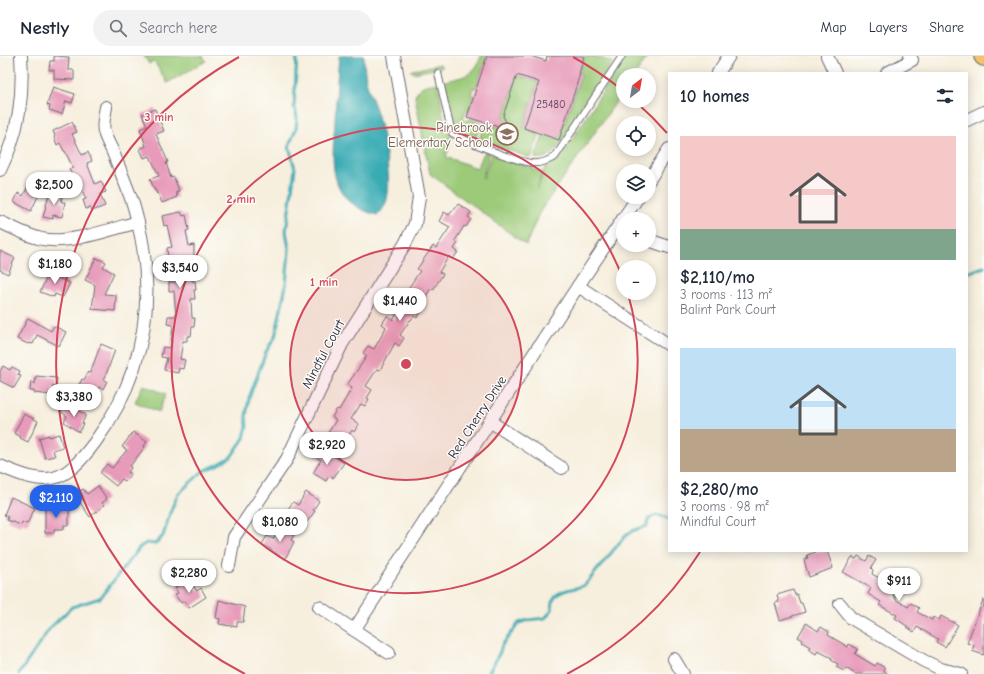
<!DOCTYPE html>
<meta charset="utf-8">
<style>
:root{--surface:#fff;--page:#f2f2f3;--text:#1f2937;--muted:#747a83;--line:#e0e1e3;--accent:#2563eb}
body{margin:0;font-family:"Comic Neue",sans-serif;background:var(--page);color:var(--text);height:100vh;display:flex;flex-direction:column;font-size:15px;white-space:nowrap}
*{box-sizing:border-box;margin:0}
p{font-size:13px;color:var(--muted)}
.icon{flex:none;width:22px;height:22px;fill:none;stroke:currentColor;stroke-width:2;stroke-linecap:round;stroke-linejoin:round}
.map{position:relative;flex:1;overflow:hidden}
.sheet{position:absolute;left:668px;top:16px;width:300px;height:480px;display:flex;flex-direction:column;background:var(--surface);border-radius:0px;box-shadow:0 2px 10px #0003}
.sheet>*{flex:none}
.needle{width:26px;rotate:31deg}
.tools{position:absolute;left:616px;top:12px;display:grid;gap:8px}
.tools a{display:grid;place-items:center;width:40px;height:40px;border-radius:50%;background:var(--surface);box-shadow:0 2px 10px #0003;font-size:20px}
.price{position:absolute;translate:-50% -34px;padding:0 9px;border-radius:14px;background:#fff;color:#222;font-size:13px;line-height:26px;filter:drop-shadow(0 1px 2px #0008)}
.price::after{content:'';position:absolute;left:50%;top:24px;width:12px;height:9px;margin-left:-6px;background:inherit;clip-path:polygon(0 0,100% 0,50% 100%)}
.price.current{background:var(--accent);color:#fff}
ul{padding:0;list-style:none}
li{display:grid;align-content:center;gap:8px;height:212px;padding:0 12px}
li span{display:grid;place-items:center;height:124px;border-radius:0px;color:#555}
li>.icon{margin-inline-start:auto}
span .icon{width:72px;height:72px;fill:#fffc;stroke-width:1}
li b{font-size:17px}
h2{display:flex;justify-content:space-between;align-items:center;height:48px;padding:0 12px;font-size:17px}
header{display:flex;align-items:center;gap:24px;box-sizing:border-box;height:56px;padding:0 20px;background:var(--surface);border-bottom:1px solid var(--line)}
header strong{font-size:19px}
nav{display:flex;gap:22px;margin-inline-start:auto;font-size:14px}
.search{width:280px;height:36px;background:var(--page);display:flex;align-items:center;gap:10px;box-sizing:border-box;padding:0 14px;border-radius:22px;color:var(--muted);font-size:15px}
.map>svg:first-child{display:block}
</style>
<header>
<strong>Nestly</strong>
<div class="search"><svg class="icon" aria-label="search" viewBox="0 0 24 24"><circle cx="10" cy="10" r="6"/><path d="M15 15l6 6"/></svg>Search here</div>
<nav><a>Map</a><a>Layers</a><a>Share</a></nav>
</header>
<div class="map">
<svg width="984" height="618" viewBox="0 0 984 618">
<rect width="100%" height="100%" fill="#fdfcf7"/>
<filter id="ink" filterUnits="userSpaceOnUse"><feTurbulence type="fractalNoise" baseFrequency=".025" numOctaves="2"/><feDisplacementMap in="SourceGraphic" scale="8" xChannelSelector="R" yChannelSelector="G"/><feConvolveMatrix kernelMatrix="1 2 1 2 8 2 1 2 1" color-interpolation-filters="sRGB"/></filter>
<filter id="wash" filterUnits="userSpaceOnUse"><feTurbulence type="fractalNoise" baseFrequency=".012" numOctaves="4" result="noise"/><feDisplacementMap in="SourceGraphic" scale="16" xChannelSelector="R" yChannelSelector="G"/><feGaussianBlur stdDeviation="0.9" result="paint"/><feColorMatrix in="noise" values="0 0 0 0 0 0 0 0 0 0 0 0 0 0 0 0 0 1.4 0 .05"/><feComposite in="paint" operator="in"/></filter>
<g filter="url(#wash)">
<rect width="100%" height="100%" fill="#f7efde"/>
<!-- green -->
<g fill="#9cca79" stroke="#5f765a">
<polygon points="144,0 203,0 206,5 167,27 154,5 149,8"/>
<path d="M481 0H487L476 32H473L471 39 474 40 468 56 466 55 463 63 469 65 470 63 481 67 475 83C469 81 463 79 458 75 450 67 447 36 445 25 463 21 475 20 481 0Z"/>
<path d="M585 0H596V1L613 6 594 34 557 93C551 100 544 103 535 102L543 80 546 81 547 79 559 83 581 19 579 18Z"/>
<path d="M627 0H648L635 19H623V36L539 157 526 189 430 118 415 41C418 29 426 29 438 27L445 69 452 81 446 101 477 112 485 95 490 97 482 121 483 122 492 98 542 116 537 133 546 110 554 106 561 99 568 90 596 46Z"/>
<polygon points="440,8 442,11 440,12 414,17 411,15 413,14"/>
<polygon points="517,19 538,26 524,71 524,72 540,77 531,102 479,84 485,67 500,72"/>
<polygon points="143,329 166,338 159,356 135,346"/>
</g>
<!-- water -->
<path fill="#39abb3" stroke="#2e6677" d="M339 0H364C364 9 365 19 367 28 370 39 375 49 378 60 383 78 391 119 388 137 387 146 384 153 378 159 362 156 344 145 338 129 330 111 334 84 335 65 336 43 337 21 339 0Z"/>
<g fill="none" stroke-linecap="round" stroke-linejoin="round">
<!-- stream -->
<g stroke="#39abb3" stroke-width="3">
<polyline points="967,217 984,211"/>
<polyline points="19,618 50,572 72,551 100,542 140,491 146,487 155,488 163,480 171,454 178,438 203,415 217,409 231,401 244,382 247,370 246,360 249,342 266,296 275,281 286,229 289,193 286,175 295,113 289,90 296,73 297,61 294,50 297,0"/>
<path d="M488 618 500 596 502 589 519 567 528 564 545 562C547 560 550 557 551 555 553 550 552 544 556 540 561 533 577 533 585 529L625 480 632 475 647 470 648 464C659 455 658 460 669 463"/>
</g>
</g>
<g id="blocks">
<!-- building -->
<g fill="#e79ab9">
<polygon points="54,0 69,1 68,14 74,14 74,24 54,23 54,14 49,14 50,5 54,5"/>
<polygon points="487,0 530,0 546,5 547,0 584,0 579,18 580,18 559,84 524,72 539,26 517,19 503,60 511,75 467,61"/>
<polygon points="53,31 75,38 72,47 66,45 62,58 49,54 50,50 47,49"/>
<polygon points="155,53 164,75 156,78 168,106 166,107 171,122 174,121 179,135 176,136 177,141 162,147 158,137 157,138 156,135 155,135 150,123 159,120 150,100 144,102 140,93 146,90 140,73 147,70 142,58"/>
<polygon points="72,66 77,76 72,78 82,99 88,96 92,105 87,107 95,128 101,125 106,136 100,138 105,150 92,155 90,151 86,153 83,144 86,143 78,125 75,120 73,121 69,113 73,112 65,95 64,95 60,87 57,89 54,81 55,80 53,75"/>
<polygon points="29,128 41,134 31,155 14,146 18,137 23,140"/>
<polygon points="55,137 63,138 61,146 65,146 62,161 53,159 53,163 43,161 49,138 54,141"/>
<polygon points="458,148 471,156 468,161 471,163 466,171 464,170 455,185 458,187 454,193 458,196 453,203 449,200 439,216 443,218 433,234 431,232 419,252 422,254 417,262 414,260 411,264 410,264 400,279 404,282 399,290 395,287 380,314 377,313 366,330 372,334 367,342 369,343 365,350 361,348 351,363 359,368 354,376 352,374 347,383 344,381 341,385 328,377 336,364 332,361 337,353 339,354 352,332 347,329 367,300 363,297 368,290 374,293 382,279 386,271 382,268 387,260 393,264 405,244 400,241 405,233 407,234 420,215 417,213 433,190 436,192 450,171 439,165 444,156 449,159"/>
<polygon points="181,156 183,160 186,159 189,174 186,175 189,190 194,189 194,207 190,208 192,225 195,225 196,234 194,234 195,243 191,243 192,262 195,262 194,271 192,271 191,280 187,280 187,285 183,285 180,303 185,304 183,313 179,312 178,317 164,314 167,302 161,301 163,291 171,292 173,269 167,268 168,260 176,260 174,235 169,235 169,226 176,226 173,201 168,202 167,192 172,191 167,169 164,170 162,160"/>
<polygon points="0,195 15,202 8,218 0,214"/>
<polygon points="96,202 106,206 103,211 114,217 104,238 116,239 115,255 92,253 95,229 85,224"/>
<polygon points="50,214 59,218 58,222 70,227 63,241 55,238 54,241 40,236"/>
<polygon points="28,262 51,275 54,270 66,276 59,290 37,279 33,288 29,287 28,288 17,283"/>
<polygon points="101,288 115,294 104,324 107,325 103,333 99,331 93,340 81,335 82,333 78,331 82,323 84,324 88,316 90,317"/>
<polygon points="3,310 10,314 12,311 20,315 18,319 21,320 14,332 0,325 0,315"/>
<polygon points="36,320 57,322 56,331 53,330 52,334 53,337 51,339 34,337 34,335 30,335 31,325 35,328"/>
<polygon points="65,350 71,354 73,351 86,359 82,367 84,368 79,376 64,366 67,360 61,356"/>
<polygon points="24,358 38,365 28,386 20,382 21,381 14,377"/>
<polygon points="133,376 147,386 144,390 145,391 130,410 131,412 128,416 131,418 125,425 122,423 116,430 101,418 101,415 107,408 112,412 127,394 122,391"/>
<polygon points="59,378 63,391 53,394 55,400 45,402 39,382 49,379 49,381"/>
<polygon points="321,393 344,407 333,422 329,420 326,425 313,417 321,404 316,401"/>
<polygon points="98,430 107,443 102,447 104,449 90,461 75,439 83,433 87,438"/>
<polygon points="306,436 319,445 313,454 315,455 307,466 288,453 293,446 298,449"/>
<polygon points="11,441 35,452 27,468 22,466 21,469 7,464 8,461 4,459"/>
<polygon points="45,450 55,450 55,452 69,452 69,469 64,469 64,473 54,473 54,477 45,477"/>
<polygon points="281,471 294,479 291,484 294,486 285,503 262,488 267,480 273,483"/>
<polygon points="819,495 827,495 833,512 809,521 804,504 808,502 807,499"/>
<polygon points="858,500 866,505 869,500 876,504 871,512 873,514 872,518 890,528 891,525 899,530 893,540 896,542 895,543 908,551 911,547 919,552 917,556 932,564 933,561 939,564 941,560 958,569 945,591 936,586 938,583 917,571 914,576 907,571 907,570 895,562 897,559 879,549 881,546 868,538 871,532 843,516 852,501 856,503"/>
<polygon points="188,523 197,535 201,532 206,541 189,552 184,545 181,547 175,539 178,537 175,532"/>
<polygon points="793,534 795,539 797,538 800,547 802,547 805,556 780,564 775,547 779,546 777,539"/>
<polygon points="219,544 245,551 243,566 237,566 237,571 219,568 220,563 216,562"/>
<polygon points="983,544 984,544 984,599 972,595 974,589 967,587"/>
<polygon points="806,567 818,575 821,571 829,576 828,579 848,591 849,588 858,593 855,598 875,610 877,607 885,612 884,615 888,618 855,618 846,612 844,615 836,611 838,608 831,604 832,602 818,595 816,598 808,593 810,591 802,586 803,584 798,581"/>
</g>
</g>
</g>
<g filter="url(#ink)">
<use href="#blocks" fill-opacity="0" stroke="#6d6a74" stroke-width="1"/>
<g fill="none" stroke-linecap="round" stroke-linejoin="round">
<!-- lane casing -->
<g stroke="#6d6a74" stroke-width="8">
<path id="lane" d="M438 17 448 61 452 77C466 85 523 109 537 107 543 107 549 104 555 101L622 0"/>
</g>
<!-- street casing -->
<g stroke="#6d6a74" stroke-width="14">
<g id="street">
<polyline points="827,0 835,17"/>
<polyline points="718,17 729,0"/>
<polyline points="887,17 912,4 910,0"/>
<polyline points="967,64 984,56"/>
<path d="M0 114C4 105 8 97 11 88 21 60 23 30 21 0"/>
<polyline points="649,124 669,93"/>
<polyline points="623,163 638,141"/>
<path d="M0 166C14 172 27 180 42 183 67 189 112 173 138 166"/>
<polyline points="649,183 654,186 669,191"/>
<polyline points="578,230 669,289"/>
<polyline points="491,366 562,412"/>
<path d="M0 410C48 431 63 429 95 386 140 324 156 256 141 180 138 168 136 156 132 145 126 128 119 111 112 94 109 88 105 81 104 75 102 68 105 58 106 51"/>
<polyline points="229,510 234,481 287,403 342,288 405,188 415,168 419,141 394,0"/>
<polyline points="840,548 851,562 924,605 941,613 961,618"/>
<polyline points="319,551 389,597"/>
<polyline points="354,574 578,230 623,163"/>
<polyline points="674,603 683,618"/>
</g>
</g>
<!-- primary casing -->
<g stroke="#6d6a74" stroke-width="20">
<polyline id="primary" points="983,0 984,1"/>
</g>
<!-- lane -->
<use href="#lane" stroke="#fff" stroke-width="6"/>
<!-- street -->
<use href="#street" stroke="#fff" stroke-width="12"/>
<!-- primary -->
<use href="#primary" stroke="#f3c26a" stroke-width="18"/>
</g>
</g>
<!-- distance rings -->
<circle cx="406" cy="308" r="116" fill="#d1495b" fill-opacity=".12"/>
<g fill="none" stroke="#d1495b" stroke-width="2">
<circle cx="406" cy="308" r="116"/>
<path d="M628 238A233 233 0 1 1 623 223"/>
<path d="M700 496A349 349 0 0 1 567 618M245 618A349 349 0 0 1 239 1M573 1A349 349 0 0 1 621 33M637 47A349 349 0 0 1 667 77"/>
</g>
<!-- icons -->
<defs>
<g id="school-ring" transform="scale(1.15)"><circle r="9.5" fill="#fdfcf7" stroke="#8d6e63" stroke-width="1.5"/><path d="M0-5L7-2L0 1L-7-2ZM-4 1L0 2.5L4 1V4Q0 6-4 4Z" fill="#8d6e63"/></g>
</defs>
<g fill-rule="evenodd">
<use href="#school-ring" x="507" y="78"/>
</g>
<g text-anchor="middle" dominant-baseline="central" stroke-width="3" stroke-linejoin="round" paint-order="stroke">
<!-- number labels -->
<g font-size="11" fill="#53405a">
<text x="551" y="48">25480</text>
</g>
<!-- education labels -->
<g font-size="13" fill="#785e54" stroke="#fdfcf7" text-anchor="end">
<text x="492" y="71">Pinebrook<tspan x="492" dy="15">Elementary School</tspan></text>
</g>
<!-- street labels -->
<g font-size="13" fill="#22223b" stroke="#fdfcf7">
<text transform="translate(323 298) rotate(-62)">Mindful Court</text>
<text transform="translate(477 361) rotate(-57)">Red Cherry Drive</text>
</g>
</g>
<circle cx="406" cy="308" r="6" fill="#d1495b" stroke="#fdfcf7" stroke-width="2"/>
<g font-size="12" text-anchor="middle" font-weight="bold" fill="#d1495b" stroke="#fdfcf7" stroke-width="3" stroke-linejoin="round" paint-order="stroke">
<text x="159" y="65">3 min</text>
<text x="241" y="147">2 min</text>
<text x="324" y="230">1 min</text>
</g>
</svg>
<div class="tools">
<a><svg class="needle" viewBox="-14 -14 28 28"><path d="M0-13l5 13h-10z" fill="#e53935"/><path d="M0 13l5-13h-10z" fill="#747a83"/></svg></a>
<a><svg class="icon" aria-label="locate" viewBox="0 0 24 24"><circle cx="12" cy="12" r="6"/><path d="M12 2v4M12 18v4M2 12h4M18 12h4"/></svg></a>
<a><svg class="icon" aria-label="layers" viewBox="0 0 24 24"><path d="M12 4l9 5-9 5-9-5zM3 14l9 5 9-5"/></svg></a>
<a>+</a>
<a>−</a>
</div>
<b class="price" style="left:54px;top:150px">$2,500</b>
<b class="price" style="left:55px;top:229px">$1,180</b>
<b class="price" style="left:180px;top:233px">$3,540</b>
<b class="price" style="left:400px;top:266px">$1,440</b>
<b class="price" style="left:74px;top:362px">$3,380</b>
<b class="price" style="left:327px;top:410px">$2,920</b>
<b class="price current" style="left:56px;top:463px">$2,110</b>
<b class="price" style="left:280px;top:487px">$1,080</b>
<b class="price" style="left:189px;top:538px">$2,280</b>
<b class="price" style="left:899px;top:546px">$911</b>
<section class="sheet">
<h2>10 homes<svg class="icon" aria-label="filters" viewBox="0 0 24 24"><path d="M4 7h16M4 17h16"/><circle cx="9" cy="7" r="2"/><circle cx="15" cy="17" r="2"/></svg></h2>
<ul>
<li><span style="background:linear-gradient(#f6c9c9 75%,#7fa58c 0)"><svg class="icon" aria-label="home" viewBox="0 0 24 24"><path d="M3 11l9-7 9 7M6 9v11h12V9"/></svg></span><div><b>$2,110/mo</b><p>3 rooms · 113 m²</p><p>Balint Park Court</p></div></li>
<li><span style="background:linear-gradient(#bfe0f5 65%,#b9a48a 0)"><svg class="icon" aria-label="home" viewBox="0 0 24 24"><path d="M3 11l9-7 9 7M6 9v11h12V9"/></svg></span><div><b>$2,280/mo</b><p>3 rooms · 98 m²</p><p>Mindful Court</p></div></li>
</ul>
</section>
</div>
